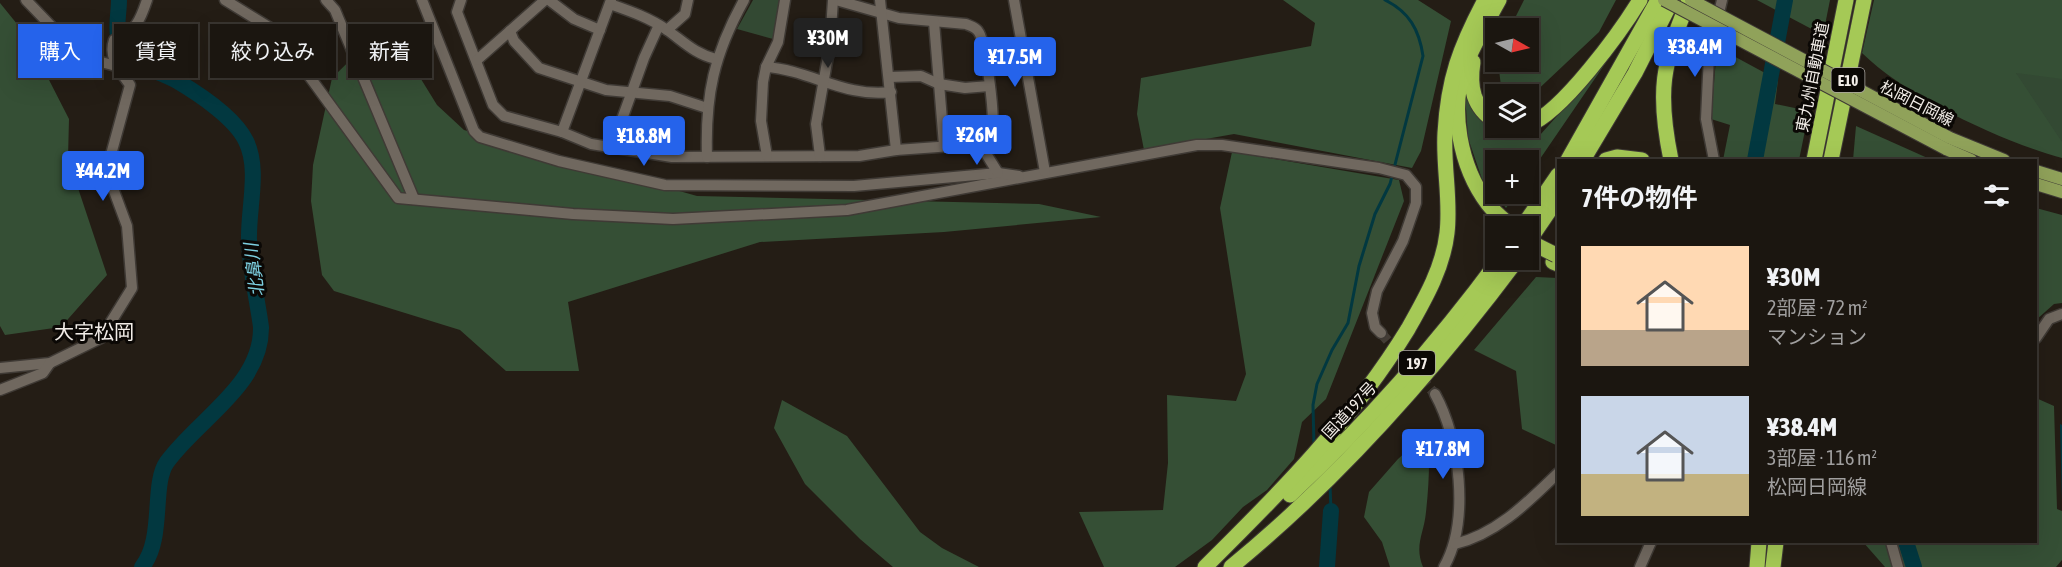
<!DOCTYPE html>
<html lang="ja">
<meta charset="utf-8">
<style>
:root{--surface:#1b1610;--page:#28231e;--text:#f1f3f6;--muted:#a09f9f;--line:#393530;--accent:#2563eb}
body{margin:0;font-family:"Asap Condensed","Noto Sans JP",sans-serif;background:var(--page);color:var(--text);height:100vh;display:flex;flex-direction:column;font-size:22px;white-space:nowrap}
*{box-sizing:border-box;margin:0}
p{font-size:20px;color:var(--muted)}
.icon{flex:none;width:33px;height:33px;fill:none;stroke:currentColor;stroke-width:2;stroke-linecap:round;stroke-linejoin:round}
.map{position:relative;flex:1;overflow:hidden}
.side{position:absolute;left:1557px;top:159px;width:480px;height:384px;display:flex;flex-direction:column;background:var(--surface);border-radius:0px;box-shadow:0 6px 24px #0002,0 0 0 2px var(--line)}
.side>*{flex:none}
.top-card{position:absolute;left:18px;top:24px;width:570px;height:54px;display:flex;gap:12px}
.needle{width:39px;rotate:98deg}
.fabs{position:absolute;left:1485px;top:18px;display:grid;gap:12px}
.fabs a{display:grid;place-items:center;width:54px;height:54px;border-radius:0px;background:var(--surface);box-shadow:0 6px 24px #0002,0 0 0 2px var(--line);font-size:30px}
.price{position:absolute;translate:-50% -51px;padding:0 14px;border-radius:6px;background:var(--accent);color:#fff;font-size:20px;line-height:39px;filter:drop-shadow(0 2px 3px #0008)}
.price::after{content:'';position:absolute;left:50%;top:36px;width:18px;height:14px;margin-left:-9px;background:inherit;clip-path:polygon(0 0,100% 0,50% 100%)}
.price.active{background:#222;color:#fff}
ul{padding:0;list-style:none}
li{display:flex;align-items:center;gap:18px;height:150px;padding:0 24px}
li span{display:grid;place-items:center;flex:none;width:168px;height:120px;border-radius:0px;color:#555}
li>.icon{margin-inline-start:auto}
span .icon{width:72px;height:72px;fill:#fffc;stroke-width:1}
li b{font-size:26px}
h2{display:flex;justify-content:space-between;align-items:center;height:72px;padding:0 24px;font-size:26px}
.pill{padding:0 21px;border-radius:0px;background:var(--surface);box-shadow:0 6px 24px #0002,0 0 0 2px var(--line);font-size:21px;line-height:54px}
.pill.active{background:var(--accent);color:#fff}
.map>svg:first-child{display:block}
</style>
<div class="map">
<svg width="2062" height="567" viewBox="0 0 2062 567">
<rect width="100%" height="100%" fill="#241d15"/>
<!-- green -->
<g fill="#334933">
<polygon points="753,0 780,0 773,39 737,29"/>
<polygon points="2003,0 2062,0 2062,152 2028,141"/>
</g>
<!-- forest -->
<g fill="#354f35">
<polygon points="1283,0 1418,0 1451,21 1421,151 1412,168 1234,134 1144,150 1137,114 1141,78 1311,46 1315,23"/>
<polygon points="1524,0 1616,0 1599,32 1530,97 1528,94 1502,94 1498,62 1528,62 1528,28 1510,28"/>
<polygon points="1757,0 1830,0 1823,35"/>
<path d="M1874 0H2062V79L2016 73 2062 142V158C2000 141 1907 97 1862 53Z"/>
<polygon points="0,3 26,35 69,119 68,158 107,275 61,327 5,335 0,326"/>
<polygon points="387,24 437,105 464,130 697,196 1039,204 1101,217 944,232 760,242 568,302 579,371 506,371 460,330 334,291 322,275 311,201 313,165 332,78"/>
<polygon points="1717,47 1778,80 1775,104 1809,111 1799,160 1723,160 1730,125 1711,119"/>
<polygon points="1609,58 1529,175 1528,160 1496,160 1496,194 1516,194 1506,208 1482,179 1468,138 1465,94 1485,121 1507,137 1540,135"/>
<polygon points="1856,126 1932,160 1853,160"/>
<polygon points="1232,152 1399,180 1404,201 1326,399 1302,422 1294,459 1267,490 1243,507 1212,540 1175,567 1104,567 1079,512 1163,510 1168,463 1167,395 1236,401 1246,374 1220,208"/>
<polygon points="2036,208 2062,215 2062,303 2054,304 2036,320"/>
<polygon points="1536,277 1558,278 1558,446 1522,429 1516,371 1474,350"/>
<polygon points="2036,398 2054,406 2057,509 2062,511 2062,560 2056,567 1885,567 1863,542 2036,542"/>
<polygon points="782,400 847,436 920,532 942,548 979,567 893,567 860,539 805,484 774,428"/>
<path d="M1428 432C1430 459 1429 485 1426 512 1424 534 1414 545 1423 567H1390L1382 542 1364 517 1369 492 1398 459Z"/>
</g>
<!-- water -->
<polygon fill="#023840" points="2060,424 2062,425 2062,501"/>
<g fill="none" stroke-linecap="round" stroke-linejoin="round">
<!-- stream -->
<g stroke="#023840" stroke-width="3">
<path d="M1314 445 1313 405 1317 384 1332 350 1348 323 1359 266 1375 214 1390 184 1423 56C1419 29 1409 12 1385 0"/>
<polyline points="1330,485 1331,511"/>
</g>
<!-- river -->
<g stroke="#023840" stroke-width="16">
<path d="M119 0C119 14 115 28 119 41 125 65 159 70 177 81 199 94 235 118 246 141 260 169 248 209 249 240 250 270 257 298 261 327 262 385 198 419 167 462 151 484 165 539 142 567"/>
<polyline points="1755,160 1785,0"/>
<polyline points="1906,542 1914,567"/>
<polyline points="1327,567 1331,511"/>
</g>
<!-- minor-tunnel -->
<polyline stroke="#433c35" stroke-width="10" stroke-dasharray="10 5" stroke-linecap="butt" points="1381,333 1435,394"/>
<!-- minor casing -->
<g stroke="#3f3a35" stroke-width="13">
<g id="minor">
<polyline points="26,0 52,27 90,59 116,66"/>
<polyline points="225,0 277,32 398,198 573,214 673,219 847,210 1197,145 1222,145 1379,168 1406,175 1416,187 1416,203 1403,241 1377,291 1372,313 1375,327 1381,333"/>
<polyline points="326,0 335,10 414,199"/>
<polyline points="422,0 474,131 480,137 559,161 665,185 854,186 998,173 1019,176"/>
<path d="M461 0 457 12 493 105 504 116 562 132 591 144 672 157 859 156 896 150 980 144C986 140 990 137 992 129 995 116 986 41 978 31 975 27 970 26 966 24L899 18 836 0"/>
<polyline points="549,0 574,19 600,30"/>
<polyline points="880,0 896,150"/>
<polyline points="1014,0 1045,172"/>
<path d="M610 4C630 11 650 18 667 30 684 42 695 54 716 59"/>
<polyline points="934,22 944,145"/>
<polyline points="667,30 685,14 688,0"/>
<polyline points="510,31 514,41 539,68 606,90 670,96 707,108"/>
<polyline points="477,60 545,0"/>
<path d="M766 67C810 70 845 98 891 92"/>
<polyline points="889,77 921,76 939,84 965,88 989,86"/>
<polyline points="562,132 611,0"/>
<polyline points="980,144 998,173"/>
<polyline points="612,147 644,58 659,25"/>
<polyline points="767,156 761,121 763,82 766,67 778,42 785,0"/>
<polyline points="820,156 816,124 830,45 833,0"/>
<path d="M707 157C705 95 714 54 744 0"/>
<polyline points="1714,160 1706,119 1709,55 1722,0"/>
<polyline points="2036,338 2049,319 2062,314"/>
<path d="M0 368 50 363 101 338 132 288 127 226 114 191 109 162 130 85C120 71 108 58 114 40 136 31 140 21 147 0"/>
<polyline points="0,390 43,373 50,363"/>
<path d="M1435 394C1460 439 1470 521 1444 567"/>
<polyline points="1891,542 1898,567"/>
<path d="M1455 544C1497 534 1528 502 1558 473"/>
<polyline points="1640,567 1651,542"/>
</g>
</g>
<!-- major casing -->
<g stroke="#3f3a35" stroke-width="14">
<g id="major">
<polyline points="1950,138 2004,160"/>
<polyline points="1946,149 1971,160"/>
<polyline points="2036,171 2062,179"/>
<polyline points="2036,184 2062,192"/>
</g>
</g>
<!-- highway casing -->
<g stroke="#3f3a35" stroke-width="17">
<g id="highway">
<path d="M1499 0C1487 22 1474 43 1465 66 1449 109 1460 167 1488 204 1494 212 1503 219 1511 226"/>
<path d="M1473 62C1469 87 1473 108 1496 122"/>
<path d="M1528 125C1562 113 1621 31 1640 0"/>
<polyline points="1568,160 1658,0"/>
<polyline points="1583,160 1635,73 1672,0"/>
<polyline points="1606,160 1617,157 1642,160"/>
<path d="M1671 160C1657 92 1662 64 1689 0"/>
<polyline points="1814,160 1846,0"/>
<polyline points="1831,160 1864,0"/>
<polyline points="1523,226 1558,175"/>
<polyline points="1528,242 1558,198"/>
<polyline points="1553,262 1558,264"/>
<path d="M1290 495C1367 423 1437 344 1499 260"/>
<path d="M1205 567C1280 493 1353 419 1408 329 1425 299 1443 268 1447 233 1451 200 1443 166 1445 133 1448 79 1460 47 1485 0"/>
<path d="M1231 567C1340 478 1433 372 1517 260"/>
<polyline points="1757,567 1759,542"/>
<polyline points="1773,567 1776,542"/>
</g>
</g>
<!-- minor -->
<use href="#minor" stroke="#70685f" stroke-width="10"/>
<!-- major -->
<use href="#major" stroke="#90a25a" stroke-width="12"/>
<!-- highway -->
<use href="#highway" stroke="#a5c956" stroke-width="15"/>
<!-- major-bridge casing -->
<g stroke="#3f3a35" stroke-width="14" stroke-linecap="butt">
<g id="major-bridge">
<polyline points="1664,0 1946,149"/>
<polyline points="1691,0 1950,138"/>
</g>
</g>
<!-- highway-bridge casing -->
<g stroke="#3f3a35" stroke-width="17" stroke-linecap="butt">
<polyline id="highway-bridge" points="1528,241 1556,255"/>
</g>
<!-- major-bridge -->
<use href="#major-bridge" stroke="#90a25a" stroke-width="12"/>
<!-- highway-bridge -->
<use href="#highway-bridge" stroke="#a5c956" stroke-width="15"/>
</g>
<g text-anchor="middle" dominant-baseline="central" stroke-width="6" stroke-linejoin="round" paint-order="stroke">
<!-- shield labels -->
<g fill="#0b0805" stroke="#ada8a4" stroke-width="1.5">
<rect x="1831.5" y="68" width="33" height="24" rx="4.5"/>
<rect x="1399" y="351" width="36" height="24" rx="4.5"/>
</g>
<g font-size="15" font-weight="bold" fill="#f2ede8">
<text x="1848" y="80">E10</text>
<text x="1417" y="363">197</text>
</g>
<!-- street labels -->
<g font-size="16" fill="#f2ede8" stroke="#0b0805">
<text transform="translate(1812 77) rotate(-79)">東九州自動車道</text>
<text transform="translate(1917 103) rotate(27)">松岡日岡線</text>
<text transform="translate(1349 410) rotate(-47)">国道197号</text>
</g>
<!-- water labels -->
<g font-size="18" font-style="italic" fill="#7dcfe0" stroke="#0b0805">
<text transform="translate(254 270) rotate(-97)">北鼻川</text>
</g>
<!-- quarter labels -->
<g font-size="20" fill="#f2ede8" stroke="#0b0805">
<text x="94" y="331">大字松岡</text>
</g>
</g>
</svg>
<div class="fabs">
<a><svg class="needle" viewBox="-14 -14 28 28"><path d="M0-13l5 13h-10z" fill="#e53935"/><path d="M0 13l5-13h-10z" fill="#a09f9f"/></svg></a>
<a><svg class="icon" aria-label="layers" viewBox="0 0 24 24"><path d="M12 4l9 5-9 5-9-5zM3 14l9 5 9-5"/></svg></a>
<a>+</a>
<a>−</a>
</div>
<b class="price active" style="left:828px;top:69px">¥30M</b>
<b class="price" style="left:1695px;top:78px">¥38.4M</b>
<b class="price" style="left:1015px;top:88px">¥17.5M</b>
<b class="price" style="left:977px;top:166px">¥26M</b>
<b class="price" style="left:644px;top:167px">¥18.8M</b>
<b class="price" style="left:103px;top:202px">¥44.2M</b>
<b class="price" style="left:1443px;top:480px">¥17.8M</b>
<div class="top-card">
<a class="pill active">購入</a>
<a class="pill">賃貸</a>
<a class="pill">絞り込み</a>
<a class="pill">新着</a>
</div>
<section class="side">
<h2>7件の物件<svg class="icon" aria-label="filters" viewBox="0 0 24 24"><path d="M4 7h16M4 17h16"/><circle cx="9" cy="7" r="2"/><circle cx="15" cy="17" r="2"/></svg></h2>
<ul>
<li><span style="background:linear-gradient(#ffd9b3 70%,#b9a48a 0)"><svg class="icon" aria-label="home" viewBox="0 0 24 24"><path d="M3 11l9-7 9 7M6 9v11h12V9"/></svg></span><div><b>¥30M</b><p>2部屋 · 72 m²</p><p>マンション</p></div></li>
<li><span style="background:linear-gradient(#c9d6e8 65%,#c2b280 0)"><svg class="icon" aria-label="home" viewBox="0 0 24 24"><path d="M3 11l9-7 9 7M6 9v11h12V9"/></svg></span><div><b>¥38.4M</b><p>3部屋 · 116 m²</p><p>松岡日岡線</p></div></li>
</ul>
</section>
</div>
